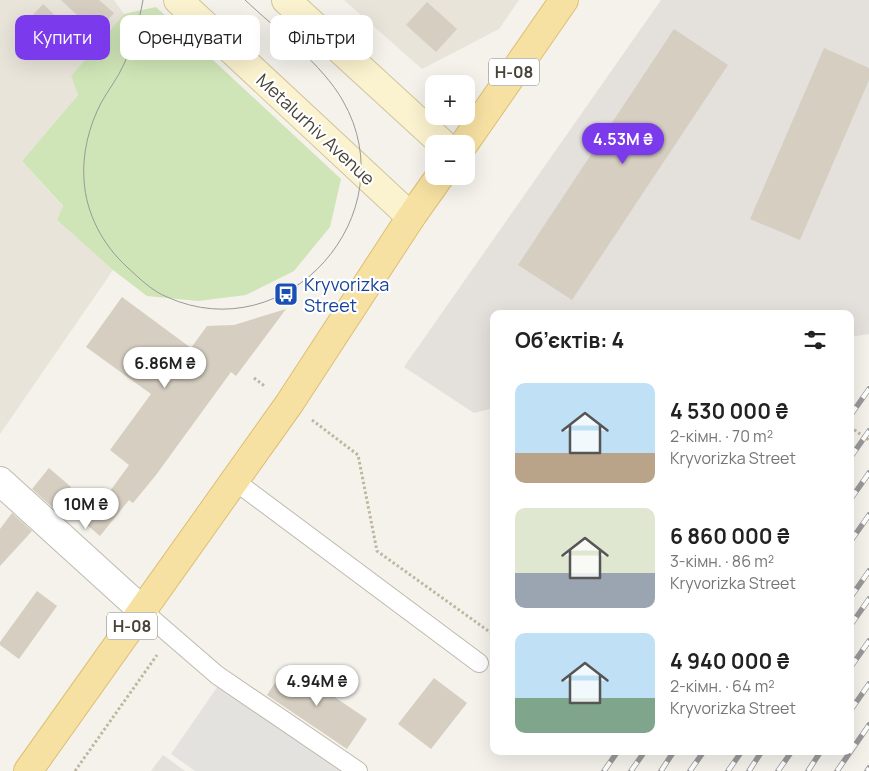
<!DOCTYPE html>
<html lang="uk">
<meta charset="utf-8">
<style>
:root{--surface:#fff;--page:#f2f2f2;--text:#222;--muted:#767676;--accent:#7c3aed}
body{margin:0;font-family:Manrope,sans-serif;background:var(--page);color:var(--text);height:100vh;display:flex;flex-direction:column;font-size:19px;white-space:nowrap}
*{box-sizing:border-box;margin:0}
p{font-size:16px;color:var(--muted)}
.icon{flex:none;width:28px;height:28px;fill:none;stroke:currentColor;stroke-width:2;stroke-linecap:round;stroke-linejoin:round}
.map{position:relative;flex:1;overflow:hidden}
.panel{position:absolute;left:490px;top:310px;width:364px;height:445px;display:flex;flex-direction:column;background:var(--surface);border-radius:10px;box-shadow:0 5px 20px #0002}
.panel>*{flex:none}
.banner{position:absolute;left:15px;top:15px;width:400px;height:45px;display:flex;gap:10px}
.controls{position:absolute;left:425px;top:75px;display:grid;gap:10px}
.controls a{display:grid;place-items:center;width:50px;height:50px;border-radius:10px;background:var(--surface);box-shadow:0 5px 20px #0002;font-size:25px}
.price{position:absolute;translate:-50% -42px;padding:0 11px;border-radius:18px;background:#fff;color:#222;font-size:16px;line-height:32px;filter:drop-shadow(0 1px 2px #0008)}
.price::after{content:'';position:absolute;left:50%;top:30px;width:15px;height:11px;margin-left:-8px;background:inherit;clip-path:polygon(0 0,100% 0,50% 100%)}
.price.selected{background:var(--accent);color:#fff}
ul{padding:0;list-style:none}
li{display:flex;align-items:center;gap:15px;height:125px;padding:0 25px}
li span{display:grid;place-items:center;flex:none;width:140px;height:100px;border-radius:10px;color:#555}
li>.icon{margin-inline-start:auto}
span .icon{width:60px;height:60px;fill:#fffc;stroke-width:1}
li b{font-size:21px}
h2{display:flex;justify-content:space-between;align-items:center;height:60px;padding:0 25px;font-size:21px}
.tag{padding:0 18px;border-radius:10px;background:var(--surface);box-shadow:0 5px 20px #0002;font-size:18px;line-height:45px}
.tag.selected{background:var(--accent);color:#fff}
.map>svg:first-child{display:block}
</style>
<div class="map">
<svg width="869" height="771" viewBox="0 0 869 771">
<rect width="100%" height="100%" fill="#f4f2eb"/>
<!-- residential -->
<g fill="#e8e4da">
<polygon points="0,0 114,0 124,14 71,76 78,95 22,161 63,207 57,220 113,270 0,434"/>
<polygon points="344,0 519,0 499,29 422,69"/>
</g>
<!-- industrial -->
<g fill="#e4e1dc">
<polygon points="661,0 869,0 869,334 850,337 850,314 494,314 494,408 474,413 404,367"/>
<polygon points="163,755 185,771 151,771"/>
</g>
<!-- green -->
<polygon fill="#cfe5b7" points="156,7 341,179 330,227 294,271 246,295 198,301 147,296 113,270 57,220 63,206 22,161 78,95 71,76 124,14"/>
<!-- parking -->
<polygon fill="#e4e2df" points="220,683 347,771 195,771 171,754"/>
<!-- building -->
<g fill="#d5cec1">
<polygon points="61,0 99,0 114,13 96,33"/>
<polygon points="427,2 457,29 436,52 406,25"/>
<polygon points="43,4 63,23 45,42 25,24"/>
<polygon points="674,29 728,65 572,300 518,265"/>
<polygon points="824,48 869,68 869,80 800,240 750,219"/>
<polygon points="122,297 191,348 207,326 234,325 286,309 236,376 231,372 156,475 133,503 129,500 100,536 86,524 129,465 110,450 151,394 86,347"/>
<polygon points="49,468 71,487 52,507 32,489"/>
<polygon points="12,513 32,531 0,566 0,529"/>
<polygon points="37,591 57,606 19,659 0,645 0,642"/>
<polygon points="287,665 367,719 347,749 267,695"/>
<polygon points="434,678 467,703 431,749 398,724"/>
</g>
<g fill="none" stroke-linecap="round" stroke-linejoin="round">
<!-- lane casing -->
<g stroke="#bfbaae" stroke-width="20">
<g id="lane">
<polyline points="235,481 479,663"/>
<polyline points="143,611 217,675 358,771"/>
</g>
</g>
<!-- street casing -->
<g stroke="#bfbaae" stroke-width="30">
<polyline id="street" points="0,481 143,611"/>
</g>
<!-- secondary casing -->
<g stroke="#d0c59e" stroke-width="30">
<g id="secondary">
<polyline points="178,0 411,217"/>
<polyline points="286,0 443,144"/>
</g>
</g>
<!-- primary casing -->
<g stroke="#dcbf72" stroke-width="30">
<g id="primary">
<polyline points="464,144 564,0"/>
<polyline points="28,771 289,404 411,217 440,176"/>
</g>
</g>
<!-- path -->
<g stroke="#c0b6a0" stroke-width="3" stroke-dasharray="2.5 2.5" stroke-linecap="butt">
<polyline points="254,378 266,387"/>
<polyline points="312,420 358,455 377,551 494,635"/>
<polyline points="850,427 869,440"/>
<polyline points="75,771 157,655"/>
</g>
<!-- lane -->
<use href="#lane" stroke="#fff" stroke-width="18"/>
<!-- street -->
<use href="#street" stroke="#fff" stroke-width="28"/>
<!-- secondary -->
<use href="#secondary" stroke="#fbf2cf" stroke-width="28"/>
<!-- primary -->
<use href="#primary" stroke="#f7e1a2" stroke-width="28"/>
<!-- tram -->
<path stroke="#999" stroke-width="1" d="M143 0C139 22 133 44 124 64 118 78 108 90 101 103 89 126 82 154 84 180 86 214 103 245 127 267 139 278 152 291 167 297 287 351 408 214 343 101 323 65 276 29 245 0"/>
<!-- rail casing -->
<g stroke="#999" stroke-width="5.5">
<g id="rail">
<polyline points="850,416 869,389"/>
<polyline points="850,458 869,431"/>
<polyline points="850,500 869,473"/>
<polyline points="850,542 869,515"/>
<polyline points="850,598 869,571"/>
<polyline points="850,626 869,599"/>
<polyline points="850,668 869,641"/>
<polyline points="850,711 869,684"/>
<polyline points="604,771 618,751"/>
<polyline points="631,771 645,751"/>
<polyline points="661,771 674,751"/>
<polyline points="690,771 704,751"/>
<polyline points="728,771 742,751"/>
<polyline points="749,771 762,751"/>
<polyline points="778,771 792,751"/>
<polyline points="808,771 821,751"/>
<polyline points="837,771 869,725"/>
<polyline points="867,771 869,768"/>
</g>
</g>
<!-- rail -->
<use href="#rail" stroke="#fff" stroke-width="4" stroke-dasharray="11" stroke-linecap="butt"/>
</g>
<!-- icons -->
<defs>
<g id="bus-square" transform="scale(1.25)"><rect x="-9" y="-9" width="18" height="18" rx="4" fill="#1a4fb4" stroke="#fff"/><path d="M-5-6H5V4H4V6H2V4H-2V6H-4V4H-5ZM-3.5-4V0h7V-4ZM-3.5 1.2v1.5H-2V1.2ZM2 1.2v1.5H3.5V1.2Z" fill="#fff"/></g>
</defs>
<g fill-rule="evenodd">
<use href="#bus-square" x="286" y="294"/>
</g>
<g text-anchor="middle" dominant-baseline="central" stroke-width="4.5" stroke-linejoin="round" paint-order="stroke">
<!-- shield labels -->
<g fill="#fff" stroke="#7f7b74" stroke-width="1">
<rect x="489" y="58.5" width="50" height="27" rx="4"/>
<rect x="107" y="612.5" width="50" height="27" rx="4"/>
</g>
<g font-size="16" font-weight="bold" fill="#484339">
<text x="514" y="72">Н-08</text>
<text x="132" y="626">Н-08</text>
</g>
<!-- street labels -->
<g font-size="18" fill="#484339" stroke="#fff">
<text transform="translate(316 129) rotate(43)">Metalurhiv Avenue</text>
</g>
<!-- transit labels -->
<g font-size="18" fill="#164399" stroke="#fff" text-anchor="start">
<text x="304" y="284">Kryvorizka<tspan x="304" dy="21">Street</tspan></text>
</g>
</g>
</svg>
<div class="controls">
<a>+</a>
<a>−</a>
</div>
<b class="price selected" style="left:623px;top:165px">4.53M ₴</b>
<b class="price" style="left:165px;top:389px">6.86M ₴</b>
<b class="price" style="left:86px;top:530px">10M ₴</b>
<b class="price" style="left:317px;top:707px">4.94M ₴</b>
<div class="banner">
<a class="tag selected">Купити</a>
<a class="tag">Орендувати</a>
<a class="tag">Фільтри</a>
</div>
<section class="panel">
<h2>Об’єктів: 4<svg class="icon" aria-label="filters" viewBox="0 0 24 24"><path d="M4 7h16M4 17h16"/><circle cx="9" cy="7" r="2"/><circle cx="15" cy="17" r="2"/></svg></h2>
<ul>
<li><span style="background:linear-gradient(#bfe0f5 70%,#b9a48a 0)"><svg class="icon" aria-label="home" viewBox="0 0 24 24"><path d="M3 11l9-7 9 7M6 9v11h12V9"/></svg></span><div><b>4 530 000 ₴</b><p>2-кімн. · 70 m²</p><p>Kryvorizka Street</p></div></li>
<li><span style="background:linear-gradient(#dfe7d0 65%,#9aa5b1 0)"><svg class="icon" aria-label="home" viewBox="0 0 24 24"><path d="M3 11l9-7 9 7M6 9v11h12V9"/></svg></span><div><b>6 860 000 ₴</b><p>3-кімн. · 86 m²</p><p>Kryvorizka Street</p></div></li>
<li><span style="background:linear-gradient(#bfe0f5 65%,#7fa58c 0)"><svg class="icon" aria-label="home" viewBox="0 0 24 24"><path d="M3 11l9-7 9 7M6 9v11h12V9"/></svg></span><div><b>4 940 000 ₴</b><p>2-кімн. · 64 m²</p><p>Kryvorizka Street</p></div></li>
</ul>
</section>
</div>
